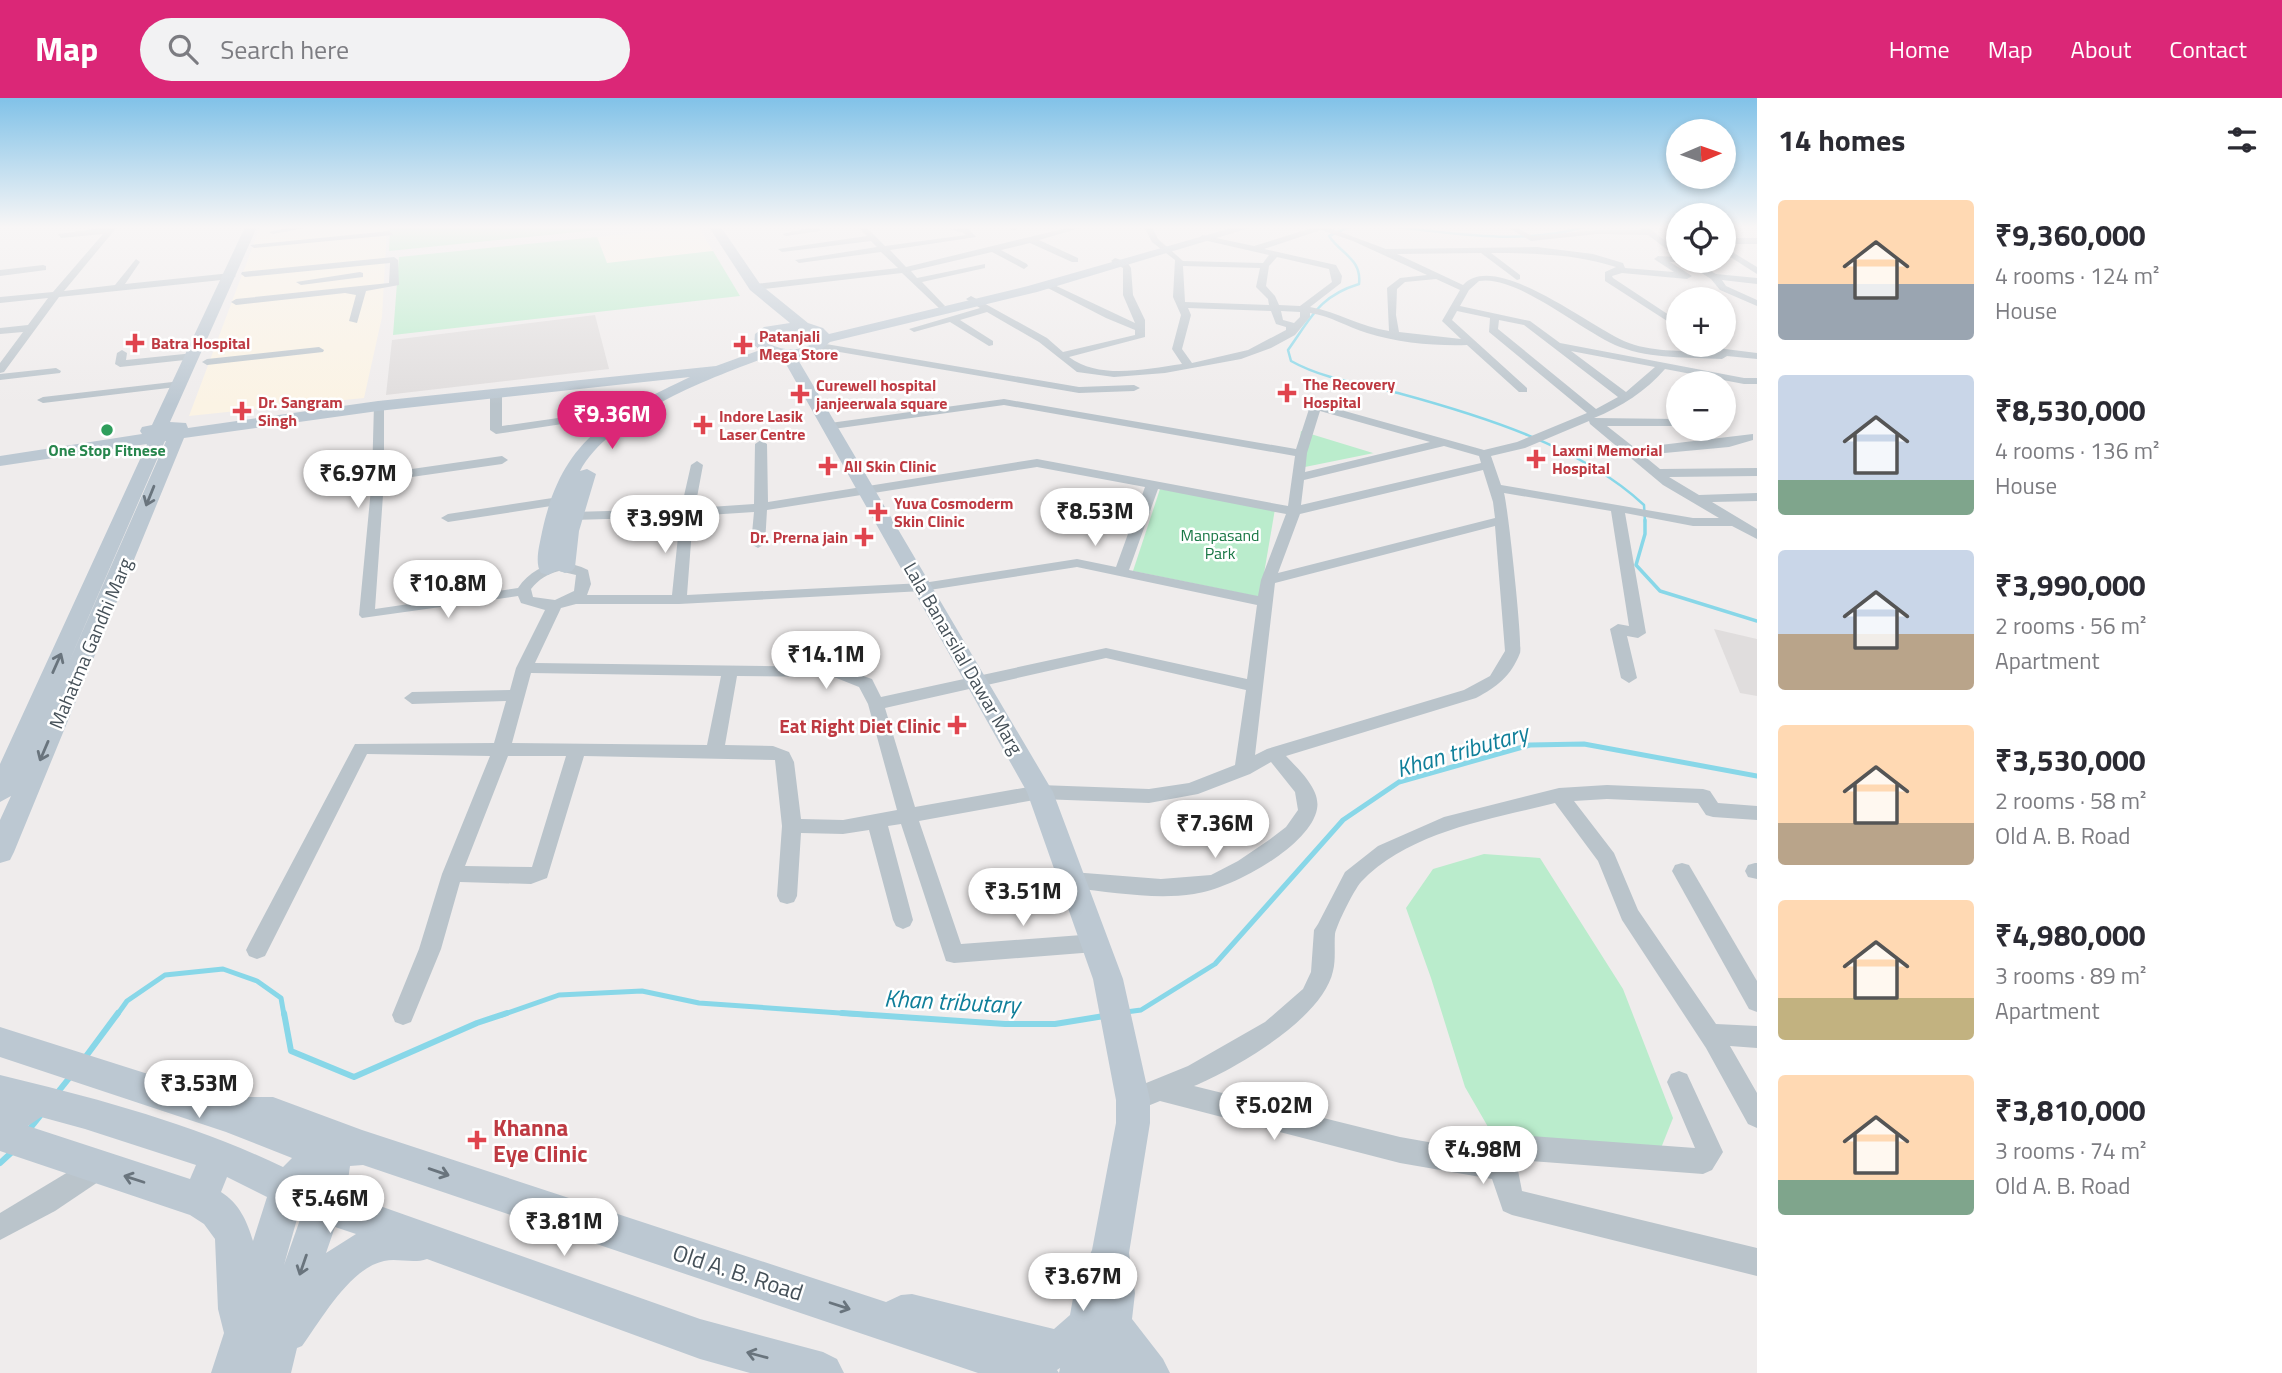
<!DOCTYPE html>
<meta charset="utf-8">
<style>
:root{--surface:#fff;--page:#f2f2f3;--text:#2b2b33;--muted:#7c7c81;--accent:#db2777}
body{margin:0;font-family:"Titillium Web",sans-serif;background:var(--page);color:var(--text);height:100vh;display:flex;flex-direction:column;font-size:26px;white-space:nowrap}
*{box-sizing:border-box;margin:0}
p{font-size:23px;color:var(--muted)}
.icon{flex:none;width:38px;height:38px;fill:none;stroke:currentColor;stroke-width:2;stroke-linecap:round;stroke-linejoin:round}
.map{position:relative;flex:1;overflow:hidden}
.side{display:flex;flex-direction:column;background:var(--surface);width:525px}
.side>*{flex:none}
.needle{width:46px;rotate:88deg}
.controls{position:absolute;left:1666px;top:21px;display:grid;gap:14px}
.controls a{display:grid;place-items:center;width:70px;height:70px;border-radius:50%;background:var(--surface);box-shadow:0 4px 10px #0003;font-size:35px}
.price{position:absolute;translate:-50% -60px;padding:0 16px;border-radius:24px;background:#fff;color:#222;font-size:23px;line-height:46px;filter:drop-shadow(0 2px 4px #0008)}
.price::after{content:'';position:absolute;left:50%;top:42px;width:21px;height:16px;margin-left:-10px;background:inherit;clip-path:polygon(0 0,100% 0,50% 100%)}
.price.active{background:var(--accent);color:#fff}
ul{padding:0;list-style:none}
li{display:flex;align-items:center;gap:21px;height:175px;padding:0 21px}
li span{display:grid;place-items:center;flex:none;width:196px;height:140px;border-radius:7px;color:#555}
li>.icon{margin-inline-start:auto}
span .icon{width:84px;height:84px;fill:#fffc;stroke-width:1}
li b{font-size:30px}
h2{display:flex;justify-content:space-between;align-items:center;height:84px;padding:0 21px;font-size:30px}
header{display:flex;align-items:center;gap:42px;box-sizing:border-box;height:98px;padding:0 35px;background:var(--accent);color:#fff}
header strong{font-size:33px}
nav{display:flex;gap:38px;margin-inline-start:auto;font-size:24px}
.search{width:490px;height:63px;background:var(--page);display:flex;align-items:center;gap:18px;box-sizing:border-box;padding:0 24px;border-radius:38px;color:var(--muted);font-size:26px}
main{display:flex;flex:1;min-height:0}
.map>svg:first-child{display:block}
</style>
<header>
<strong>Map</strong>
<div class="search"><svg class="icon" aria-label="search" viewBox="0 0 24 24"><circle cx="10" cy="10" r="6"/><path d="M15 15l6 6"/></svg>Search here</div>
<nav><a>Home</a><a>Map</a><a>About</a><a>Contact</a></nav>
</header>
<main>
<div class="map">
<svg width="1757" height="1275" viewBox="0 0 1757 1275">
<rect width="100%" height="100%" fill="#efecec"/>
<!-- commercial -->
<g fill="#fbf3e4">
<polygon points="260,129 387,129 382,219 364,300 189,318"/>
<polygon points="698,129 713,153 607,165 597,139"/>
</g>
<!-- education -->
<g fill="#e0dddd">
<polygon points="595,217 609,271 386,297 392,242"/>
<polygon points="1714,531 1757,541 1757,598 1740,595"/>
</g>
<!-- green -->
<g fill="#baeccc">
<polygon points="390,129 628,129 389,153"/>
<polygon points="597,139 607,165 713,153 740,198 393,237 399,159"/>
<polygon points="1301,333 1373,355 1374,355 1295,371"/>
<polygon points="1160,391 1275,411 1260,499 1133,473"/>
<polygon points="1484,756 1540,760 1623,891 1673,1020 1657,1060 1495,1041 1465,989 1431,880 1406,810 1433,771"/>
</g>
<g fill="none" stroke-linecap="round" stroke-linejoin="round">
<!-- stream-far3 -->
<g stroke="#88d7e8" stroke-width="2.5">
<path d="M1349 129 1329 138C1341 156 1362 161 1359 186 1319 198 1311 220 1288 252L1291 263C1323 281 1362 286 1398 295 1479 317 1581 348 1644 407L1645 424"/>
<path d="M1395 129C1457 136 1524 147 1584 129"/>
</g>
<!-- stream-far2 -->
<polyline stroke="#88d7e8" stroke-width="3.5" points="1645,422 1645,436 1636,467 1660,493 1757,523"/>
<!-- stream-far1 -->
<g stroke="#88d7e8" stroke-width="5">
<polyline points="1126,914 1141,912 1215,866 1343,722 1399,684 1530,647 1584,646 1757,678"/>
<polyline points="117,917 127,903 165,877 223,871 257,883 281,900 284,917"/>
<polyline points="502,917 559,897 642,893 699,905 868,917"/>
</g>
<!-- stream -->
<g stroke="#88d7e8" stroke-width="6">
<polyline points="284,915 291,953 354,979 477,925 507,915"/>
<polyline points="842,915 1005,926 1055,926 1104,918"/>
<polyline points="84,961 118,915"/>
<polyline points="58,994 70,979"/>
<polyline points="28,1033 40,1018"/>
<polyline points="0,1065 12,1054"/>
</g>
<!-- street -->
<g fill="#bac4cb" fill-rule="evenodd">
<polygon points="109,129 117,129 64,193 115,187 136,161 140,164 125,186 231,175 236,178 231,181 59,199 4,274 0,275 0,265 23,234 0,236 0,230 28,227 48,200 0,205 0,199 53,194 103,136 61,140 58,136"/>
<polygon points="292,129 311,129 273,136 269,134"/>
<polygon points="812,129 820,129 820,133 786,138 782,136"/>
<polygon points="858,129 866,129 885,148 966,137 962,134 950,132 967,129 976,139 890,152 906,169 1071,129 1084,129 1039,142 1078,160 1078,164 1072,164 1030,145 1001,152 1027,166 1028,168 1024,171 992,154 911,173 917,180 985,166 985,170 922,184 945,208 940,211 902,175 755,192 750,189 755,186 898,170 881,154 799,165 795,162 877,149 871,143 782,154 778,151 867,138"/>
<polygon points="1007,129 1015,129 1017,131 1013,133"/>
<path d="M1144 129H1152L1158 141 1183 163 1263 165 1269 157 1199 141 1202 137 1254 148 1315 129H1327L1386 151 1537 149 1593 156 1623 165 1625 170 1674 174 1654 161 1658 158 1677 159 1648 137 1597 136 1531 143 1507 129H1516L1532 138 1597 132H1642L1639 129H1648L1678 153V163L1681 164H1670L1692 178 1687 181 1622 175 1612 178 1613 180 1678 223V230L1605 183V174L1616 169C1575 156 1534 155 1491 155L1520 177V181L1517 182 1481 155 1397 156 1463 187C1496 151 1593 232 1629 245 1656 255 1686 252 1715 254L1708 249 1716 247 1725 251 1757 255V261L1727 258 1722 261C1688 259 1652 261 1620 249 1582 234 1517 176 1479 183L1469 192 1460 208 1530 223 1560 245 1744 280H1757V286H1744L1665 271C1646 293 1621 309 1594 320L1678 321V328H1607L1635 350 1753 336V342L1729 349 1643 357 1660 371 1757 370V378L1669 379 1699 397 1757 395V403L1712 404 1757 431V441L1732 428H1693L1625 415 1646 535 1638 540 1627 538 1637 580 1629 585 1621 580 1610 531 1618 526 1629 528 1611 413 1504 395C1508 409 1523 547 1520 555 1511 578 1497 589 1476 600L1286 658C1298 671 1321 691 1317 711 1310 749 1229 792 1194 796 1154 802 1112 794 1072 790L1065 788 1062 782 1065 776 1072 774 1161 781 1211 777 1238 763 1269 742 1286 729 1298 712 1295 694 1271 664 1250 676 1198 696 1149 705 1040 701 919 723 961 846 1095 836 1103 839 1106 845 1103 851 1095 854 954 865 946 863 901 726 888 728 913 822 910 828 903 831 896 828 893 822 869 732 843 736 801 735 797 798 794 804 787 806 780 804 777 798 782 728 775 662 584 658 547 780 531 786 460 784 441 851 411 924 403 927 395 924 392 917 419 851 442 776 490 658 367 656 265 858 257 861 249 858 246 852 249 846 355 646 494 645 506 603 412 606 404 600 412 594 510 592 516 570 545 512 521 505 518 498 362 520 359 517 372 380 374 306 384 308V375L502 358 508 362 502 366 384 383 375 511 518 490C534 466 562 459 588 472L591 486 587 497H672L680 419 572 422 565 418 572 414 681 411 691 367 697 363 703 367 695 410 754 406 755 346 761 342 767 346 768 404 1037 361 1288 408 1295 358 1004 307 826 332V326L830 325 1004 301 1296 351 1310 308 1316 305 1484 352 1517 344 1587 315 1489 234 1490 220 1457 213 1452 222 1527 290V294H1519L1467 247C1436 248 1398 245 1367 235 1347 229 1331 218 1310 215V219L1295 237 1271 250 1241 261 1165 275 1114 279 1077 274 1039 244 987 214 960 222 993 243V247L989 248 950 224 914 234 909 231 980 210 966 201 971 198 1047 240 1063 254 1135 237V232L1106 220 1042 187 1050 185 1135 225 1123 197V170L1111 163 1115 160 1127 164 1131 170 1133 197 1145 222V239L1069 259C1100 282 1145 271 1182 266L1172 251 1181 217 1173 199 1175 162 1152 144ZM1321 132 1353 143 1427 177 1400 180 1387 190 1389 233C1361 229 1338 214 1310 209L1341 185 1342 178 1336 167 1264 151ZM1277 159 1329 171 1332 184 1300 208 1279 207 1275 198 1266 188 1269 168ZM1183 168 1260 170 1256 189 1268 201 1269 207 1185 204ZM1436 181 1460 192 1442 223 1461 241 1399 234 1396 217 1397 191 1405 184ZM1188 210 1271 213 1276 226 1286 229V232L1248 252 1192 265 1182 251 1191 217ZM1281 213 1300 214V219L1294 225 1283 222ZM1499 222 1524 227 1618 299 1596 311 1498 231ZM1571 253 1655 269 1626 294ZM1320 313 1430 344 1305 374 1307 355ZM1589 323 1590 326 1663 387 1719 420H1693L1501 387 1491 358 1525 350ZM1444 348 1479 358 1481 365 1301 407 1304 382ZM1037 369 1145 389 1116 469 1077 461 923 485 687 497 693 418 754 414 751 446 758 450 765 446 767 412ZM1483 372 1493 404 1495 420 1278 475 1300 416ZM1158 391 1286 416 1261 482 1258 498 1129 472ZM1495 428 1505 553 1490 578 1464 592 1267 651 1255 657 1275 485ZM1077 469 1257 507 1247 581 1106 550 881 599 872 581 836 569 535 565 561 510 576 506H679L923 493ZM559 473 576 477 574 493 555 502 533 499 531 491C539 481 547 476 559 473ZM1106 560 1246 592 1235 667 1189 685 1149 691 1040 687 915 709 885 610ZM531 575 721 578 707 647 512 645ZM737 578 834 579 859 589 868 606 897 712 843 722 801 721 794 664 789 654 773 648 725 647ZM508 658H566L532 769 465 768Z"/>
<polygon points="390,133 393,137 254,150 250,147"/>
<rect x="1724" y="140" width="33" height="6"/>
<polygon points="1724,149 1757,169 1757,176 1724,155"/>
<polygon points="394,159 398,162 399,187 366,193 357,225 349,223 356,197 345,195 236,207 231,204 236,201 389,185 390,165 245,179 241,176 242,174"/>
<polygon points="1683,163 1693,163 1716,176 1757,180 1757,186 1722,182 1726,188 1757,202 1757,208 1720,192 1711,181"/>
<polygon points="43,167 46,168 46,172 0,178 0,172"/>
<polygon points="360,174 363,175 363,179 301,187 296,184"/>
<polygon points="820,245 1079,289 1134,287 1140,290 1134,293 1079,295 816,250 816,246"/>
<polygon points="319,249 324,252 323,254 207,267 202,264 207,261"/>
<polygon points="122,252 127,255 126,262 194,255 199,258 194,261 120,269 115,266 117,255"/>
<polygon points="56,270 61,273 60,275 0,282 0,276"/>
<polygon points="181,283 186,286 185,288 43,305 37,302 43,299"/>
<polygon points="496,293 502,296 502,328 641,308 647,311 641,314 496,336 490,332 490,296"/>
<polygon points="559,399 566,403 564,406 448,424 441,420 448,416"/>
<path d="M1607 687 1703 691 1710 693 1718 705 1757 708V722L1713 719 1706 717 1698 705 1607 701 1574 703 1614 755 1638 812 1716 926 1757 928V950L1730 948 1757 995V1030L1748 1026 1706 950 1622 822 1598 763 1555 705C1489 722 1410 733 1361 784 1354 792 1337 826 1335 836 1334 848 1336 861 1333 873 1323 920 1237 970 1194 988L1400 1039 1490 1055 1493 1040 1502 1036 1695 1050 1667 984 1671 976 1679 973 1687 976 1723 1054 1712 1072 1703 1076 1516 1062 1522 1093 1757 1150V1178L1512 1117 1503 1113 1492 1081 1400 1065 1160 1003 1133 1014 1124 1010 1121 1002 1124 994 1188 968 1265 924 1303 891 1311 874 1314 832 1318 826 1345 774 1378 748 1444 719 1559 690Z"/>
<polygon points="1682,765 1689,767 1757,883 1757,914 1749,911 1672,773 1675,767"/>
<polygon points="1755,765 1757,765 1757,781 1748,779 1745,773 1748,767"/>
<polygon points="98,1056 107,1060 111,1069 107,1078 55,1113 0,1142 0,1115"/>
</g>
<!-- secondary -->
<path fill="#bcc8d2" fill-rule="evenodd" d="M245 129H257L170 324 186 325 188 330 378 303 716 268 760 252 754 247 755 236 764 229 790 225 750 192 709 129H721L760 186 808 225 823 230 829 236 1028 188 1235 129H1253L1037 194 830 244 817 255 797 260 1053 694 1123 881 1150 1002V1025L1129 1155 1135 1195 1132 1221 1163 1261 1170 1275H1059L1060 1270 1057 1272 1059 1275H978L363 1067 350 1068 346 1096 700 1221 823 1254 837 1261 844 1275H750L700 1261 427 1161C413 1166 398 1160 384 1163 350 1170 321 1222 302 1248L297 1250 291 1275H211L224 1235 218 1211 215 1141 204 1126 190 1117 0 1053V977C96 1000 193 1026 283 1069L292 1060 226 1034 0 959V929L233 1003 241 999H273L362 1032 886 1204 901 1197 912 1196 1054 1231 1070 1217 1075 1189 1092 1152 1116 1025V1002L1093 881 1027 694 782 259 773 257C715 278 611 316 580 373L587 371 596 376 579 433 575 469 572 473 565 475 557 472 548 477 541 475C534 465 540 445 542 434 562 341 610 317 690 279L378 313 184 340 14 754 10 762 0 765V722L11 698 0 704V666L147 346 0 368V358L142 336 140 333 142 329 152 327ZM791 233 809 234 818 241C804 254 784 254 768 245L767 240 773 235ZM165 343H166L69 564ZM41 1019 85 1031 196 1067 190 1081 28 1028ZM227 1079 267 1099 253 1143C247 1123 239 1105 221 1094ZM299 1114 302 1116 284 1167ZM335 1129 356 1136 326 1155Z"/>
</g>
<!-- one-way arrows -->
<defs><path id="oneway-shaft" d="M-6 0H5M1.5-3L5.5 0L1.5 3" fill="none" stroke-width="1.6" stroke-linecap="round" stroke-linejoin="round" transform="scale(1.75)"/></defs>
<g stroke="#69747d">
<use href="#oneway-shaft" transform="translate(150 398) rotate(112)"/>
<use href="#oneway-shaft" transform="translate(57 565) rotate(-66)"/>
<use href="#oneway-shaft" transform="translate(44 653) rotate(113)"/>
<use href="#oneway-shaft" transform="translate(439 1074) rotate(19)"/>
<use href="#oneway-shaft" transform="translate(134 1081) rotate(-162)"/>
<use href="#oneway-shaft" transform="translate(303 1167) rotate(109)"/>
<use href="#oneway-shaft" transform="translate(840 1208) rotate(18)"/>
<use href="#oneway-shaft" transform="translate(757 1257) rotate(-165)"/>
</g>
<!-- sky -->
<linearGradient id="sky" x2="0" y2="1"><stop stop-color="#81c2e8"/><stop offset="0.42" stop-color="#f8f6f6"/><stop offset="1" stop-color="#f8f6f6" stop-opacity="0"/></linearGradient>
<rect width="1757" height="307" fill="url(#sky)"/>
<!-- markers -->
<g fill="#e0444e" stroke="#fff" stroke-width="2.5">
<path d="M131.5 234.5h7v7h7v7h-7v7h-7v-7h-7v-7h7z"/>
<path d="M739.5 236.5h7v7h7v7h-7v7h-7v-7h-7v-7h7z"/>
<path d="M1283.5 284.5h7v7h7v7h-7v7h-7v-7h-7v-7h7z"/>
<path d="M796.5 285.5h7v7h7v7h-7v7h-7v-7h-7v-7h7z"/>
<path d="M238.5 302.5h7v7h7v7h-7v7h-7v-7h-7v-7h7z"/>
<path d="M699.5 316.5h7v7h7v7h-7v7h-7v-7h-7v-7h7z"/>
<path d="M1532.5 350.5h7v7h7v7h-7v7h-7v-7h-7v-7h7z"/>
<path d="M824.5 357.5h7v7h7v7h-7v7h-7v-7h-7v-7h7z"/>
<path d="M874.5 403.5h7v7h7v7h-7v7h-7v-7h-7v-7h7z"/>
<path d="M860.5 428.5h7v7h7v7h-7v7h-7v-7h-7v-7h7z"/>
<path d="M953.5 616.5h7v7h7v7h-7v7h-7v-7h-7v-7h7z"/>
<path d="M473.5 1031.5h7v7h7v7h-7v7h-7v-7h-7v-7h7z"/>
</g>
<circle fill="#2e9e5b" stroke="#fff" stroke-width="2.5" cx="107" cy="332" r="7"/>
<g text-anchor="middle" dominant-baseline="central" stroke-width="5" stroke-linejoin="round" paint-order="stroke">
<!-- far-health labels -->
<g font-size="16" font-weight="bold" fill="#be3a42" stroke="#fff" text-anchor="start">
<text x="759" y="238">Patanjali<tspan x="759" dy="18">Mega Store</tspan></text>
<text x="151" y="245">Batra Hospital</text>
<text x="1303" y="286">The Recovery<tspan x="1303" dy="18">Hospital</tspan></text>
<text x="816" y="287">Curewell hospital<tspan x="816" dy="18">janjeerwala square</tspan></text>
<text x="258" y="304">Dr. Sangram<tspan x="258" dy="18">Singh</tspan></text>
<text x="719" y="318">Indore Lasik<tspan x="719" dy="18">Laser Centre</tspan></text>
<text x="1552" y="352">Laxmi Memorial<tspan x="1552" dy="18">Hospital</tspan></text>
<text x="844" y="368">All Skin Clinic</text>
<text x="894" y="405">Yuva Cosmoderm<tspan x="894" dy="18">Skin Clinic</tspan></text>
<text x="848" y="439" text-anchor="end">Dr. Prerna jain</text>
</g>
<!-- far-leisure labels -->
<g font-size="16" font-weight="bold" fill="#27864d" stroke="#fff">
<text x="107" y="352">One Stop Fitnese</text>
</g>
<!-- far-park labels -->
<g font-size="16" fill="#197745" stroke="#fff">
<text x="1220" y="437">Manpasand<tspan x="1220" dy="18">Park</tspan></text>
</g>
<!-- street labels -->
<g font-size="19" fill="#455058" stroke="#fff">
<text transform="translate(90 545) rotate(-67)">Mahatma Gandhi Marg</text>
<text transform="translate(964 560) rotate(60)">Lala Banarsilal Dawar Marg</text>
</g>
<!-- health labels -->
<g font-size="19" font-weight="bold" fill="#be3a42" stroke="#fff" text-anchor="end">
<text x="941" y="627">Eat Right Diet Clinic</text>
</g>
<!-- near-health labels -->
<g font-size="23" font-weight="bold" fill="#be3a42" stroke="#fff" text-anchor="start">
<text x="493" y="1029">Khanna<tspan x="493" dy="26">Eye Clinic</tspan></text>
</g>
<!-- near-street labels -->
<g font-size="23" fill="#455058" stroke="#fff">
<text transform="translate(738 1174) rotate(18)">Old A. B. Road</text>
</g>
<!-- near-water labels -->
<g font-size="24" font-style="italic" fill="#107f9a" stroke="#fff">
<text transform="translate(1462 652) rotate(-16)">Khan tributary</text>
<text transform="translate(952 903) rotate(3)">Khan tributary</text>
</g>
</g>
</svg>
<div class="controls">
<a><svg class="needle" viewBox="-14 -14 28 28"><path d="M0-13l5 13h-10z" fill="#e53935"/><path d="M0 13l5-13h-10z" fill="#7c7c81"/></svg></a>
<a><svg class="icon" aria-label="locate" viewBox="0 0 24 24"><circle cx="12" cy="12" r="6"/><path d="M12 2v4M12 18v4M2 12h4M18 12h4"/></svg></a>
<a>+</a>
<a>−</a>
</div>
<b class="price active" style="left:612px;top:353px">₹9.36M</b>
<b class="price" style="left:358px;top:412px">₹6.97M</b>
<b class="price" style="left:1095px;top:450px">₹8.53M</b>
<b class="price" style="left:665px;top:457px">₹3.99M</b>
<b class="price" style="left:448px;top:522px">₹10.8M</b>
<b class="price" style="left:826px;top:593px">₹14.1M</b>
<b class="price" style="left:1215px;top:762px">₹7.36M</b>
<b class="price" style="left:1023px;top:830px">₹3.51M</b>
<b class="price" style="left:199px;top:1022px">₹3.53M</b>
<b class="price" style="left:1274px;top:1044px">₹5.02M</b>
<b class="price" style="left:1483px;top:1088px">₹4.98M</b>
<b class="price" style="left:330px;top:1137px">₹5.46M</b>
<b class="price" style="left:564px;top:1160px">₹3.81M</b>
<b class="price" style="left:1083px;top:1215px">₹3.67M</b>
</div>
<section class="side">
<h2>14 homes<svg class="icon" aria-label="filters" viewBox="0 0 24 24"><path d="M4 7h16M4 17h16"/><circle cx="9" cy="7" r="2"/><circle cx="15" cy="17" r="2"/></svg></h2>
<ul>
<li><span style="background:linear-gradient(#ffd9b3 60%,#9aa5b1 0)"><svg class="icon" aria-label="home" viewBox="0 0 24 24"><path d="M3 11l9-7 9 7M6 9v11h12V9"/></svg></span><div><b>₹9,360,000</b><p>4 rooms · 124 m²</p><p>House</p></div></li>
<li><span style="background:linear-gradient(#c9d6e8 75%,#7fa58c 0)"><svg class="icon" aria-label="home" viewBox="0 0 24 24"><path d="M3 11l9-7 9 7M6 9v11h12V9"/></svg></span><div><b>₹8,530,000</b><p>4 rooms · 136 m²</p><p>House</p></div></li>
<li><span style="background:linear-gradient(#c9d6e8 60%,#b9a48a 0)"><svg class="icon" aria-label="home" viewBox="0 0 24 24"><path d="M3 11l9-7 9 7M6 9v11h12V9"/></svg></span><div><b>₹3,990,000</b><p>2 rooms · 56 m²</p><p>Apartment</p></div></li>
<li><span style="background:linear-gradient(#ffd9b3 70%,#b9a48a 0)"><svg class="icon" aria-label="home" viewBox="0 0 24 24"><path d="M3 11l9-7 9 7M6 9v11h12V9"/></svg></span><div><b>₹3,530,000</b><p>2 rooms · 58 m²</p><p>Old A. B. Road</p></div></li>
<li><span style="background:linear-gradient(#ffd9b3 70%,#c2b280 0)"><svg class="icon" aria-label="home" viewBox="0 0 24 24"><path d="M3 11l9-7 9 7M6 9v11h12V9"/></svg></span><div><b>₹4,980,000</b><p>3 rooms · 89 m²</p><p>Apartment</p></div></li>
<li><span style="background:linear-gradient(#ffd9b3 75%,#7fa58c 0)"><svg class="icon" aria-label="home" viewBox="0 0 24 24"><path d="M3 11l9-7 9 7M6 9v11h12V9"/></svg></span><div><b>₹3,810,000</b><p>3 rooms · 74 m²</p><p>Old A. B. Road</p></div></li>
</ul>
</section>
</main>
